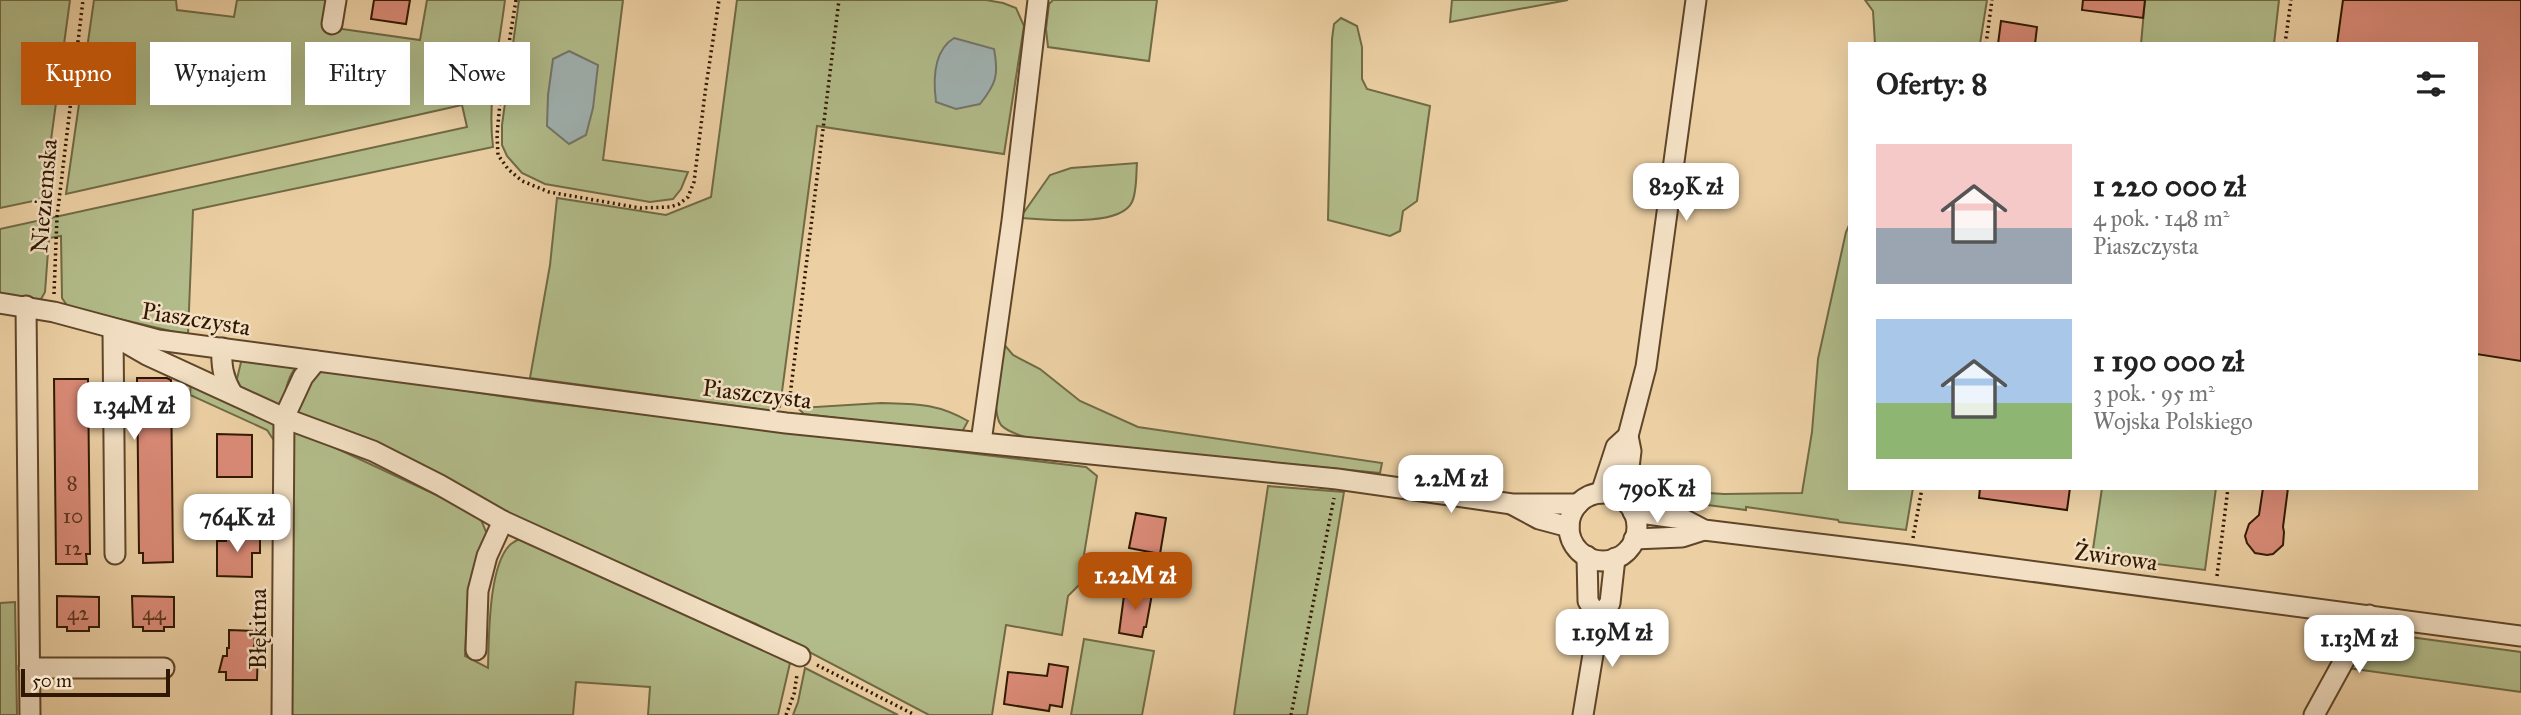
<!DOCTYPE html>
<html lang="pl">
<meta charset="utf-8">
<style>
:root{--surface:#fff;--page:#f6f6f6;--text:#222;--muted:#767676;--accent:#b45309}
body{margin:0;font-family:"IM FELL Great Primer",serif;background:var(--page);color:var(--text);height:100vh;display:flex;flex-direction:column;font-size:26px;white-space:nowrap}
*{box-sizing:border-box;margin:0}
p{font-size:23px;color:var(--muted)}
.icon{flex:none;width:38px;height:38px;fill:none;stroke:currentColor;stroke-width:2;stroke-linecap:round;stroke-linejoin:round}
.map{position:relative;flex:1;overflow:hidden}
.side{position:absolute;left:1848px;top:42px;width:630px;height:448px;display:flex;flex-direction:column;background:var(--surface);border-radius:0px;box-shadow:0 7px 28px #0002}
.side>*{flex:none}
.guide{position:absolute;left:21px;top:42px;width:665px;height:63px;display:flex;gap:14px}
.scale{position:absolute;left:21px;bottom:18px;width:149px;box-sizing:border-box;padding-left:7px;border:4px solid #301800;border-top:0;font-size:19px;line-height:24px;white-space:nowrap;color:#301800;-webkit-text-stroke:5px #f3e0c4;paint-order:stroke}
.price{position:absolute;translate:-50% -60px;padding:0 16px;border-radius:14px;background:#fff;color:#222;font-size:23px;line-height:46px;filter:drop-shadow(0 2px 4px #0008)}
.price::after{content:'';position:absolute;left:50%;top:42px;width:21px;height:16px;margin-left:-10px;background:inherit;clip-path:polygon(0 0,100% 0,50% 100%)}
.price.current{background:var(--accent);color:#fff}
ul{padding:0;list-style:none}
li{display:flex;align-items:center;gap:21px;height:175px;padding:0 28px}
li span{display:grid;place-items:center;flex:none;width:196px;height:140px;border-radius:0px;color:#555}
li>.icon{margin-inline-start:auto}
span .icon{width:84px;height:84px;fill:#fffc;stroke-width:1}
li b{font-size:30px}
h2{display:flex;justify-content:space-between;align-items:center;height:84px;padding:0 28px;font-size:30px}
.pill{padding:0 24px;border-radius:0px;background:var(--surface);box-shadow:0 7px 28px #0002;font-size:24px;line-height:63px}
.pill.current{background:var(--accent);color:#fff}
.map>svg:first-child{display:block}
</style>
<div class="map">
<svg width="2521" height="715" viewBox="0 0 2521 715">
<rect width="100%" height="100%" fill="#ecd0a4"/>
<filter id="stains"><feTurbulence type="fractalNoise" baseFrequency=".00286" numOctaves="4"/><feColorMatrix values="0 0 0 0 .2 0 0 0 0 .09 0 0 0 0 .02 0 0 0 .5 -.17"/></filter>
<radialGradient id="worn" r=".72"><stop offset=".6" stop-color="#630" stop-opacity="0"/><stop offset="1" stop-color="#630" stop-opacity=".3"/></radialGradient>
<!-- green -->
<g fill="#b2bc8a" stroke="#716a45" stroke-width="2">
<polygon points="0,0 70,0 43,199 0,208"/>
<path d="M94 0H176L177 10 234 17 237 0H327L324 29H342L420 40 427 0H505C499 48 487 98 493 147L193 210 188 335 68 307 62 298 61 236 49 238 45 292 40 301 0 296V229L467 127 462 105 66 194Z"/>
<polygon points="519,0 623,0 603,160 688,172 681,189 673,199 650,202 545,184 522,173 507,156 502,145 502,125"/>
<polygon points="737,0 986,0 1003,3 1016,8 1024,26 1004,154 817,126 780,407 773,411 530,378 550,265 557,198 666,215 711,197"/>
<polygon points="1053,0 1157,0 1149,61 1048,47 1046,29 1049,4"/>
<polygon points="1452,0 1568,0 1450,22"/>
<polygon points="1865,0 1987,0 1980,44 1875,44 1873,11"/>
<polygon points="2145,0 2279,0 2274,44 2141,44"/>
<polygon points="1341,18 1357,26 1362,47 1362,79 1367,89 1430,106 1417,201 1403,211 1400,231 1390,236 1328,220 1332,39 1334,24"/>
<path d="M1137 163C1136 174 1137 192 1132 202 1120 228 1045 219 1020 218L1050 175 1071 168Z"/>
<polygon points="1850,223 1850,488 1913,488 1906,530 1839,522 1838,520 1746,507 1746,510 1669,500 1660,490 1724,494 1802,493 1812,432 1818,359 1846,232"/>
<path d="M1002 342 1013 355 1040 369 1080 401 1138 427 1382 463 1380 473 1031 439C1022 436 1007 432 1001 425 990 411 1000 360 1002 342Z"/>
<path d="M242 358 297 366C287 377 285 394 282 408L235 387Z"/>
<path d="M321 369 534 401 1086 467 1097 476 1079 585 1068 596 1062 635 1006 625 992 715H929L756 624 519 521 297 414C302 395 308 383 321 369Z"/>
<polygon points="191,382 275,420 275,442 267,430 190,395"/>
<path d="M881 403C916 404 937 403 968 421L962 432H954L804 414 798 408Z"/>
<path d="M293 428 479 515 487 534C467 575 467 611 465 656L488 668C489 639 488 564 511 544 515 541 521 538 525 536L790 663 778 715H648L650 687 576 682 573 715H290Z"/>
<polygon points="1268,486 1344,492 1307,715 1234,715"/>
<polygon points="2102,488 2216,488 2205,570 2092,556"/>
<polygon points="15,602 17,715 0,715 0,603"/>
<polygon points="2373,632 2521,652 2521,692 2347,668 2366,638"/>
<polygon points="1084,639 1154,651 1142,715 1071,715"/>
<polygon points="805,668 898,715 793,715 798,702"/>
</g>
<!-- water -->
<g fill="#9fb3b3" stroke="#73756b" stroke-width="2">
<path d="M954 38 994 49C999 75 996 84 980 104L956 109 936 102C933 79 933 51 954 38Z"/>
<polygon points="569,51 598,65 593,108 586,135 569,144 547,126 548,95 553,59"/>
</g>
<!-- building -->
<g fill="#db8b78" stroke="#301800" stroke-width="2">
<polygon points="374,0 410,0 406,24 371,19"/>
<polygon points="2083,0 2145,0 2143,18 2082,10"/>
<polygon points="2343,0 2521,0 2521,361 2476,354 2476,44 2337,44"/>
<polygon points="2001,21 2037,27 2035,44 1998,44"/>
<polygon points="137,378 167,378 171,380 173,562 143,563 143,553 139,553"/>
<polygon points="54,379 88,379 90,554 86,554 87,564 56,564"/>
<polygon points="217,434 252,435 252,477 217,477"/>
<polygon points="1980,488 2070,488 2067,510 1979,498"/>
<polygon points="2263,488 2288,488 2283,527 2284,532 2283,545 2273,554 2267,555 2255,553 2247,543 2245,536 2249,524 2259,515"/>
<polygon points="1136,513 1166,518 1160,554 1129,548"/>
<polygon points="226,533 260,533 260,553 252,553 252,577 217,576 217,541 226,541"/>
<polygon points="1125,588 1152,594 1146,627 1144,627 1142,637 1119,633"/>
<polygon points="57,596 99,597 99,627 89,627 89,631 67,631 67,627 57,627"/>
<polygon points="132,596 174,597 174,627 164,627 164,631 143,631 143,627 133,627"/>
<polygon points="229,630 255,631 254,649 258,649 257,680 226,680 226,672 219,672 223,656 227,656 227,648 229,648"/>
<polygon points="1049,664 1068,667 1062,707 1050,705 1049,711 1004,704 1008,672 1047,676"/>
</g>
<g fill="none" stroke-linecap="round" stroke-linejoin="round">
<!-- minor casing -->
<g stroke="#5f4629" stroke-width="23">
<g id="minor">
<polyline points="332,24 336,0"/>
<polyline points="0,303 54,312 158,340 786,423 1337,479 1512,504 1578,504"/>
<polyline points="26,306 30,715"/>
<polyline points="113,330 115,554"/>
<polyline points="116,334 121,340 147,355 284,418 373,451 440,485 503,521 800,656"/>
<path d="M222 348C221 365 223 378 232 393"/>
<polyline points="981,442 1012,221 1038,0"/>
<polyline points="1601,493 1616,447 1628,436"/>
<circle cx="1603" cy="527" r="34"/>
<polyline points="1625,500 1631,451 1628,436 1646,367 1696,0"/>
<polyline points="1513,505 1539,519 1569,527"/>
<polyline points="1633,512 1683,519 1704,530 1909,555 2521,636"/>
<polyline points="1634,539 1682,537 1704,530"/>
<polyline points="1598,618 1610,603 1615,558"/>
<polyline points="476,650 478,591 487,556 503,521"/>
<polyline points="29,668 164,668"/>
<polyline points="282,715 284,418 303,377 316,361"/>
<polyline points="1583,715 1597,630 1598,618 1588,601 1587,556"/>
<polyline points="2314,715 2369,615"/>
</g>
</g>
<!-- path -->
<g stroke="#301800" stroke-width="3.5" stroke-dasharray="2 3.5" stroke-linecap="butt">
<polyline points="516,0 501,92 497,135 498,155 508,169 522,181 549,192 640,208 670,207 679,204 688,197 694,182 705,93 719,0"/>
<polyline points="1986,44 1992,0"/>
<polyline points="2285,44 2291,0"/>
<polyline points="54,294 57,217 83,0"/>
<polyline points="789,404 839,0"/>
<polyline points="1913,538 1922,488"/>
<polyline points="2217,576 2228,488"/>
<polyline points="817,665 915,715"/>
<polyline points="786,715 794,694 797,675"/>
<polyline points="1291,715 1334,498"/>
</g>
<!-- minor -->
<use href="#minor" stroke="#f3e0c4" stroke-width="19"/>
</g>
<g text-anchor="middle" dominant-baseline="central" stroke-width="5" stroke-linejoin="round" paint-order="stroke">
<!-- number labels -->
<g font-size="21" fill="#5b351e">
<text x="72" y="483">8</text>
<text x="73" y="516">10</text>
<text x="73" y="548">12</text>
<text x="78" y="613">42</text>
<text x="154" y="613">44</text>
</g>
<!-- street labels -->
<g font-size="24" fill="#301800" stroke="#f3e0c4">
<text transform="translate(44 196) rotate(-85)">Nieziemska</text>
<text transform="translate(196 319) rotate(9)">Piaszczysta</text>
<text transform="translate(757 394) rotate(7)">Piaszczysta</text>
<text transform="translate(2116 557) rotate(8)">Żwirowa</text>
<text transform="translate(258 629) rotate(-90)">Błękitna</text>
</g>
</g>
<rect width="100%" height="100%" filter="url(#stains)"/>
<rect width="100%" height="100%" fill="url(#worn)"/>
</svg>
<div class="scale">50 m</div>
<b class="price" style="left:1686px;top:223px">829K zł</b>
<b class="price" style="left:134px;top:442px">1.34M zł</b>
<b class="price" style="left:1451px;top:515px">2.2M zł</b>
<b class="price" style="left:1657px;top:525px">790K zł</b>
<b class="price" style="left:237px;top:554px">764K zł</b>
<b class="price current" style="left:1135px;top:612px">1.22M zł</b>
<b class="price" style="left:1612px;top:669px">1.19M zł</b>
<b class="price" style="left:2359px;top:675px">1.13M zł</b>
<div class="guide">
<a class="pill current">Kupno</a>
<a class="pill">Wynajem</a>
<a class="pill">Filtry</a>
<a class="pill">Nowe</a>
</div>
<section class="side">
<h2>Oferty: 8<svg class="icon" aria-label="filters" viewBox="0 0 24 24"><path d="M4 7h16M4 17h16"/><circle cx="9" cy="7" r="2"/><circle cx="15" cy="17" r="2"/></svg></h2>
<ul>
<li><span style="background:linear-gradient(#f6c9c9 60%,#9aa5b1 0)"><svg class="icon" aria-label="home" viewBox="0 0 24 24"><path d="M3 11l9-7 9 7M6 9v11h12V9"/></svg></span><div><b>1 220 000 zł</b><p>4 pok. · 148 m²</p><p>Piaszczysta</p></div></li>
<li><span style="background:linear-gradient(#a9c7e8 60%,#8fb573 0)"><svg class="icon" aria-label="home" viewBox="0 0 24 24"><path d="M3 11l9-7 9 7M6 9v11h12V9"/></svg></span><div><b>1 190 000 zł</b><p>3 pok. · 95 m²</p><p>Wojska Polskiego</p></div></li>
</ul>
</section>
</div>
